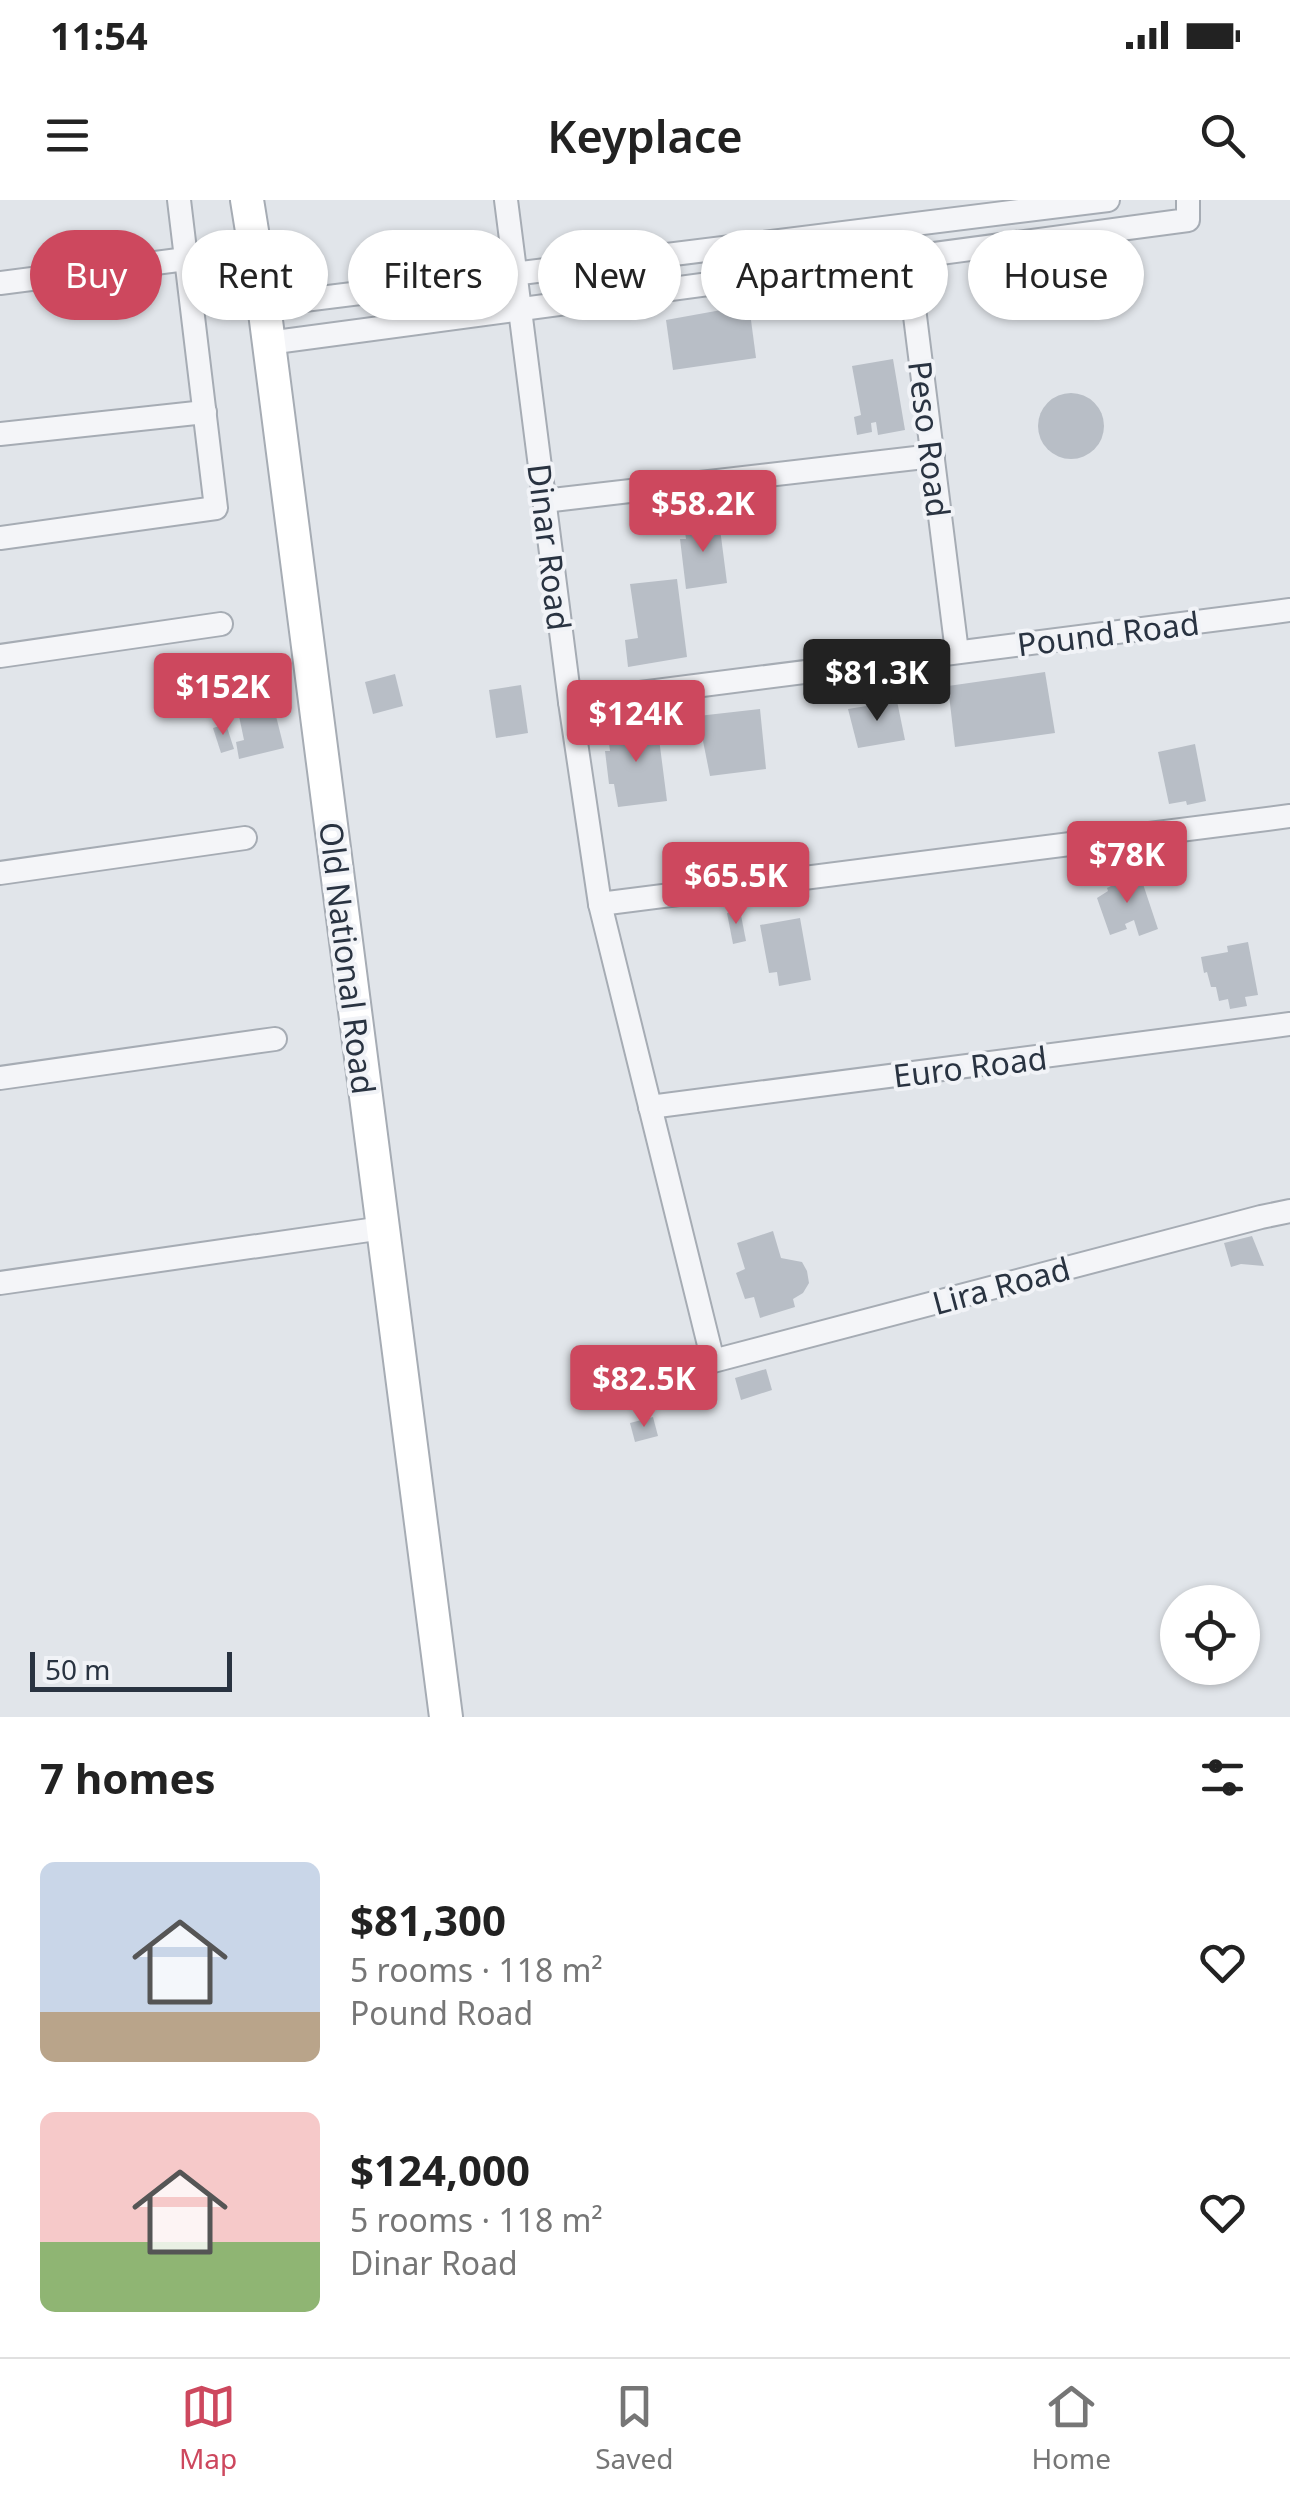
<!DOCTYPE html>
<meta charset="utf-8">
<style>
:root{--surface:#fff;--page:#f6f6f6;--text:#222;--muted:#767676;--line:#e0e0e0;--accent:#cd485e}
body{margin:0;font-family:"Noto Sans",sans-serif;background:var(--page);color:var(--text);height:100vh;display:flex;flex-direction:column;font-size:38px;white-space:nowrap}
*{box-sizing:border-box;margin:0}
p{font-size:32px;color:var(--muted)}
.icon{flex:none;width:55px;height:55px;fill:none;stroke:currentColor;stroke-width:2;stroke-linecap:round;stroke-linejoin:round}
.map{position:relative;height:1517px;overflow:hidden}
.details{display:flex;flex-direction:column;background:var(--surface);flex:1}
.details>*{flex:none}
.guide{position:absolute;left:30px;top:30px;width:1230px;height:90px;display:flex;gap:20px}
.tools{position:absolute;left:1160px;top:1385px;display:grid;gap:20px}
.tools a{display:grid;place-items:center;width:100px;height:100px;border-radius:50%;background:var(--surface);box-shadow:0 2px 8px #0004;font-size:50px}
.scale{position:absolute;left:30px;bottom:25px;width:202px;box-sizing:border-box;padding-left:10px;border:5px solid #293341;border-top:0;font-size:28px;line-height:35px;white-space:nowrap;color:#293341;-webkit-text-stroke:8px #f1f3f7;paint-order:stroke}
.price{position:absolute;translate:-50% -85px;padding:0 22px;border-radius:10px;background:var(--accent);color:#fff;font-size:32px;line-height:65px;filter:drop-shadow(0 2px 5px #0008)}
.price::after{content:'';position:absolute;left:50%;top:60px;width:30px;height:22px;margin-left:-15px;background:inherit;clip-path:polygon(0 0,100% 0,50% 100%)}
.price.selected{background:#222;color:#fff}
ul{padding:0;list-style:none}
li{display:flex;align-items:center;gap:30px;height:250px;padding:0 40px}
li span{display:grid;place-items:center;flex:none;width:280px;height:200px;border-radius:15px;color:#555}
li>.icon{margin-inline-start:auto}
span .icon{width:120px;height:120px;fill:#fffc;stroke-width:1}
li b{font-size:42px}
h2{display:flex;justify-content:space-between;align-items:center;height:120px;padding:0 40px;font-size:42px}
.chip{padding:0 35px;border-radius:45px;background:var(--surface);box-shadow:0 2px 8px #0004;font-size:35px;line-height:90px}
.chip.selected{background:var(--accent);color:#fff}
.status{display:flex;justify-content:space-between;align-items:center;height:70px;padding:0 50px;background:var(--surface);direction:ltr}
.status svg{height:28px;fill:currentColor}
header{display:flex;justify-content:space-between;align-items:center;height:130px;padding:0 40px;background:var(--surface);font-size:45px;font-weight:600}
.tab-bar{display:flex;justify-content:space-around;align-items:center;height:140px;border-top:2px solid var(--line);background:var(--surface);font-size:28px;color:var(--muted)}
.tab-bar a{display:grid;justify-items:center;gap:5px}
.tab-bar .selected{color:var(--accent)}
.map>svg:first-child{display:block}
</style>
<div class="status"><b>11:54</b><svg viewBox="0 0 49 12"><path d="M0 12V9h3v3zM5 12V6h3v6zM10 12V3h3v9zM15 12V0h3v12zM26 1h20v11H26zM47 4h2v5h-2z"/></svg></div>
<header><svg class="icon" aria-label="menu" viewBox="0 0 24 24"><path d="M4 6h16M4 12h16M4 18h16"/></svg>Keyplace<svg class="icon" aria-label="search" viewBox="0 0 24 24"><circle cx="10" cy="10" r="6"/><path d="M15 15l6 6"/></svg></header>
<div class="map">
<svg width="1290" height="1517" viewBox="0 0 1290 1517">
<rect width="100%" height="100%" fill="#e1e5ea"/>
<!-- building -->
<g fill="#b8bec6">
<polygon points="749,105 756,158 673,170 666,120"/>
<polygon points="893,159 905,230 878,235 876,222 871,223 872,232 857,235 854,217 861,215 852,166"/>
<circle cx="1071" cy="226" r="33"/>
<polygon points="719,321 727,383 686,389 680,339 686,339 684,325"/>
<polygon points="677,379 687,457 628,467 625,440 638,438 630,384"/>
<polygon points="266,459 276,495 246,503 236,468"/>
<polygon points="1045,472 1055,533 955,547 948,486"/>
<polygon points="395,474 403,506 373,514 365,482"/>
<polygon points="521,485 528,533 496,538 489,490"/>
<polygon points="897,501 905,540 858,548 848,509"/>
<polygon points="274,508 284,548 239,559 236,542 244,540 239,516"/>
<polygon points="760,509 766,569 710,576 698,516"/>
<polygon points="657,523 667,601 618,607 614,584 609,584 605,551 610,551 607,529"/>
<polygon points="226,524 234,549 221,553 213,528"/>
<polygon points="1195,544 1206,601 1187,605 1186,601 1169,604 1158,552"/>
<polygon points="1139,672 1158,729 1139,736 1134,720 1125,724 1127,729 1110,735 1097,698 1108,691 1107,688 1111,686 1110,681 1118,678 1120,684 1125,683 1123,677"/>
<polygon points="740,710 746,741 733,744 727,713"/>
<polygon points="800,718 811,780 779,786 777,772 769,773 760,725"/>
<polygon points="1248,742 1258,795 1245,797 1247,806 1230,809 1228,799 1219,801 1216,787 1211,787 1207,772 1204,773 1201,757 1228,752 1227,746"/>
<polygon points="773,1031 781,1058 802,1062 807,1071 809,1083 803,1093 793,1099 795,1107 760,1118 754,1097 745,1099 736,1073 745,1069 737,1043"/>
<polygon points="1252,1036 1264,1066 1241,1064 1231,1067 1224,1043"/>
<polygon points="687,1164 693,1189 631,1206 624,1181"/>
<polygon points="766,1169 772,1190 741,1200 735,1178"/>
<polygon points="653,1217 658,1236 635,1242 630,1223"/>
</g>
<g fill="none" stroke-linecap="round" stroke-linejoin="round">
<!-- minor casing -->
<g stroke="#a6acb4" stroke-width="26">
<g id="minor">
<polyline points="506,0 570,502 600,704 713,1161 1261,1017 1290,1011"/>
<polyline points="906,44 957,452"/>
<polyline points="0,83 186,59"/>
<polyline points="264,105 1108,0"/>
<polyline points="268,143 1188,20 1188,0"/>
<polyline points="0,234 205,212"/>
<polyline points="544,301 933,256"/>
<polyline points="0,338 216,308 179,0"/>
<polyline points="0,456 221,424"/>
<polyline points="570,502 1290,410"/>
<polyline points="0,673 245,638"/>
<polyline points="600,704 1290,616"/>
<polyline points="0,878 275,839"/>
<polyline points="650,907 1290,824"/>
<polyline points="0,1083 383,1028"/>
</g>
</g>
<!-- secondary casing -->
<g stroke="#a6acb4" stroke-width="36">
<polyline id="secondary" points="247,0 264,105 446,1517"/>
</g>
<!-- minor -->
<use href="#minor" stroke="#f4f5f8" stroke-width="22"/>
<!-- secondary -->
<use href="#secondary" stroke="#fff" stroke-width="32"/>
</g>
<g text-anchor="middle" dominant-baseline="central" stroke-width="8" stroke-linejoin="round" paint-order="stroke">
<!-- street labels -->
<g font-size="32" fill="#293341" stroke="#f1f3f7">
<text transform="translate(930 239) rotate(83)">Peso Road</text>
<text transform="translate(550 347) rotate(83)">Dinar Road</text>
<text transform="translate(1108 433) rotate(-7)">Pound Road</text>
<text transform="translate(348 758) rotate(83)">Old National Road</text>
<text transform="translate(970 866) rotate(-7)">Euro Road</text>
<text transform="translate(1001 1085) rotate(-15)">Lira Road</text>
</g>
</g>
</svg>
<div class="tools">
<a><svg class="icon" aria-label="locate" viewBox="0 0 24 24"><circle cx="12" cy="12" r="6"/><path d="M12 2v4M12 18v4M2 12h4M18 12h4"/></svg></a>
</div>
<div class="scale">50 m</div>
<b class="price" style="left:703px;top:355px">$58.2K</b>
<b class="price selected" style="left:877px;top:524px">$81.3K</b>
<b class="price" style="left:223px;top:538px">$152K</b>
<b class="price" style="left:636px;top:565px">$124K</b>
<b class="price" style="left:1127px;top:706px">$78K</b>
<b class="price" style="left:736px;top:727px">$65.5K</b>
<b class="price" style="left:644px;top:1230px">$82.5K</b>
<div class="guide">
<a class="chip selected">Buy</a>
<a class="chip">Rent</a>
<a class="chip">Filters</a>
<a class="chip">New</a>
<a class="chip">Apartment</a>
<a class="chip">House</a>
</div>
</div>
<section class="details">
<h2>7 homes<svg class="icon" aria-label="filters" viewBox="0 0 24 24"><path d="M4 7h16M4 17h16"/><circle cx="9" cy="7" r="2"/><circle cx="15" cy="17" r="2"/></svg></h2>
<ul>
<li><span style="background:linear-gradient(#c9d6e8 75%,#b9a48a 0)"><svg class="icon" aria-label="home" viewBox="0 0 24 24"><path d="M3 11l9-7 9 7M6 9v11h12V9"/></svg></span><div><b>$81,300</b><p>5 rooms · 118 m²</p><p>Pound Road</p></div><svg class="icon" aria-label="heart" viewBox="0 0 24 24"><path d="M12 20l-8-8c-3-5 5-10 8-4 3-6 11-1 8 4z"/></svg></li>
<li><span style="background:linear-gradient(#f6c9c9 65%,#8fb573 0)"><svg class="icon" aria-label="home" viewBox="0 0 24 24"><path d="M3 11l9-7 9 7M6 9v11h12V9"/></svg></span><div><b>$124,000</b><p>5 rooms · 118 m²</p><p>Dinar Road</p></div><svg class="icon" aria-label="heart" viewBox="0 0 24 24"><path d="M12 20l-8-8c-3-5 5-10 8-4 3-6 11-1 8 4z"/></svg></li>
</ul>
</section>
<nav class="tab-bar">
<a class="selected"><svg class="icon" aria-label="map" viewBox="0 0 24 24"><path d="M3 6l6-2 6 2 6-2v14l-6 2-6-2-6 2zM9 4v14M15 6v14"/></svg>Map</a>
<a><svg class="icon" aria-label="saved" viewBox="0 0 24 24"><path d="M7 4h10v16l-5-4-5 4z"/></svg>Saved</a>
<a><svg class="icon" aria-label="home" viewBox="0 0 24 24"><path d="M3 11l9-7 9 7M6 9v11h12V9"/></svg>Home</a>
</nav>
